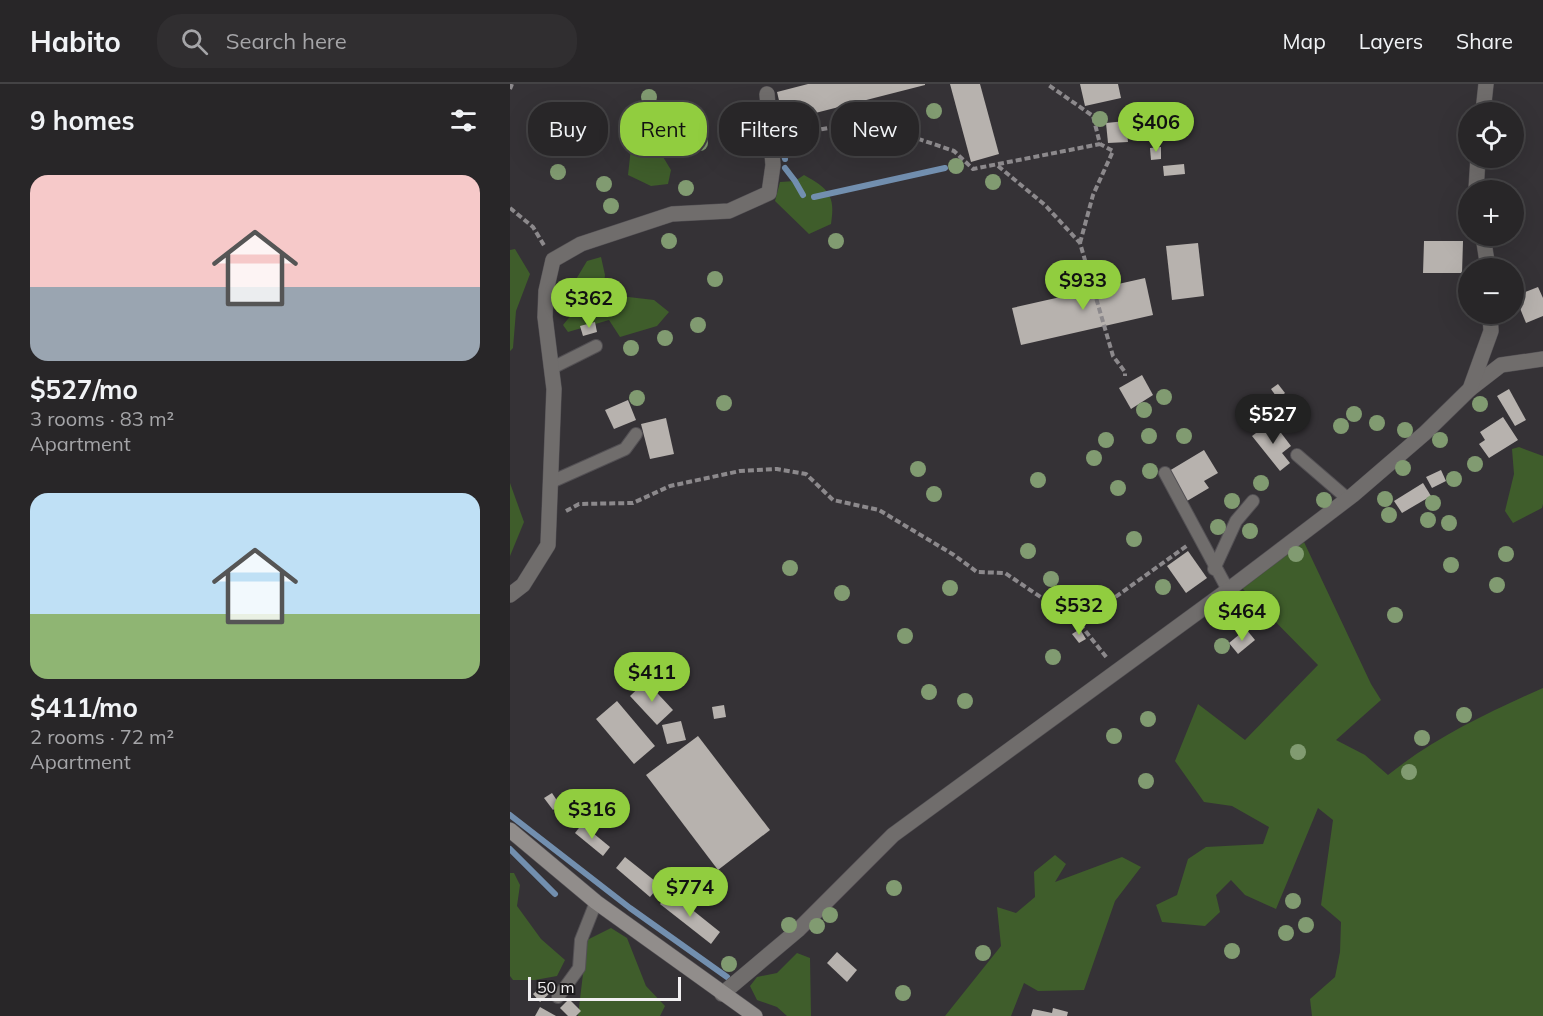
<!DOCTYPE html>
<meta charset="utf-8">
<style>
:root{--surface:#282628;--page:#302e30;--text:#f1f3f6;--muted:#a5a5a8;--line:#444345;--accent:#91cd3f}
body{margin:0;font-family:Mulish,sans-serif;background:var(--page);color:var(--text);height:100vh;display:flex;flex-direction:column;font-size:22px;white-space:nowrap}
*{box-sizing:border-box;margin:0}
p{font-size:20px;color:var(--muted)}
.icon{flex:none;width:33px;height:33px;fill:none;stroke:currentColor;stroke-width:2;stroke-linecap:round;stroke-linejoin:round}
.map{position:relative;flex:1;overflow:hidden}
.drawer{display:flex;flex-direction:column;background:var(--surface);width:510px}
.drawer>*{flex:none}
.banner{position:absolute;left:18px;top:18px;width:570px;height:54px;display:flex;gap:12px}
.tools{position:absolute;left:948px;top:18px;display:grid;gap:12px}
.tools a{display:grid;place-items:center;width:66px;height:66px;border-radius:50%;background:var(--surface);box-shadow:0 6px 24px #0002,0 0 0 2px var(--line);font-size:30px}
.scale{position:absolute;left:18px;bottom:15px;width:153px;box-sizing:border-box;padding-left:6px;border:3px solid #f1eff1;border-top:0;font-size:16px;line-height:21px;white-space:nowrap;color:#f1eff1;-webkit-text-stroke:4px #1c1a1c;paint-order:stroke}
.price{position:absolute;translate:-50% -51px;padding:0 14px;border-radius:21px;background:var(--accent);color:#111;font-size:20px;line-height:39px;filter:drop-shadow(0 2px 3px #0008)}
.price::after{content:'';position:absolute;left:50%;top:36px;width:18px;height:14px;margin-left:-9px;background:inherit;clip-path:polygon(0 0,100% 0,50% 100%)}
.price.current{background:#222;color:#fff}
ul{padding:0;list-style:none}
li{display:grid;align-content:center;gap:12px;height:318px;padding:0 30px}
li span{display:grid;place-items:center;height:186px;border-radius:18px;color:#555}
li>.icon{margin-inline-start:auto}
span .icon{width:108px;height:108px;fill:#fffc;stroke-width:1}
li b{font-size:26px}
h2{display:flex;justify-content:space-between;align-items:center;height:72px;padding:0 30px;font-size:26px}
.tag{padding:0 21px;border-radius:24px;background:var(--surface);box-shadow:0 6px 24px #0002,0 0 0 2px var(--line);font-size:21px;line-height:54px}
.tag.current{background:var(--accent);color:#111}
header{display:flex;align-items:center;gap:36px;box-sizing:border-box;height:84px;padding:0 30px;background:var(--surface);border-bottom:2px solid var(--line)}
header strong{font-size:28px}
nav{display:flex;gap:33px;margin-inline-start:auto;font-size:21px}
.search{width:420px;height:54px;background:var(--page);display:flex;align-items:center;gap:15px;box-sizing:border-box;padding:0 21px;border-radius:24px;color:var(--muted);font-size:22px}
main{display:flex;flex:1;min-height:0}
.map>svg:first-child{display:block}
</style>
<header>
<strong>Habito</strong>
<div class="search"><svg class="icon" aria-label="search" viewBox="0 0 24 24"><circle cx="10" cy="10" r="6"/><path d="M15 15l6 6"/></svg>Search here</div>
<nav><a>Map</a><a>Layers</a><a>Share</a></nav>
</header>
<main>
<section class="drawer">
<h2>9 homes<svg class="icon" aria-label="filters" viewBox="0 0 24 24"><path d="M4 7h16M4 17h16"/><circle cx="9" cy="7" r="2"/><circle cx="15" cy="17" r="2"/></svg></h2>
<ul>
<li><span style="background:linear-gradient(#f6c9c9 60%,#9aa5b1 0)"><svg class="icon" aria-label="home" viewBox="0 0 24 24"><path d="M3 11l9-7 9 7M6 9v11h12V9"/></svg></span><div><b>$527/mo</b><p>3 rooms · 83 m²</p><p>Apartment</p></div></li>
<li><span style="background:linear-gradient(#bfe0f5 65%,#8fb573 0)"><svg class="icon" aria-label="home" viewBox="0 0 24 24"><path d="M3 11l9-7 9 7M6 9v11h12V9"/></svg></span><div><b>$411/mo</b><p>2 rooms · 72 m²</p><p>Apartment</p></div></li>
</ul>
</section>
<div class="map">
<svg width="1033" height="932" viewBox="0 0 1033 932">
<rect width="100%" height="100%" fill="#353236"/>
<!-- green -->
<g fill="#3f5d2b">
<polygon points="135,58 144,58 161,86 158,100 141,102 118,91 121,64"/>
<path d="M294 91C318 104 326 112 321 140L299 150 265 117 270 98 285 97Z"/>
<polygon points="5,165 20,190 6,227 3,264 0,267 0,166"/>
<polygon points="91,173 95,191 93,210 144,216 159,228 147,242 110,253 99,236 58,248 53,241 62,230 56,212 77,177"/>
<polygon points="1009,363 1033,372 1033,420 1032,424 1003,439 995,427 1004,390 1002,365"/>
<polygon points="0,399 14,438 0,472"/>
<path d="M794 458 861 600 871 616 826 656 855 671 878 691C924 654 979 628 1033 604V932H802L800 915 825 893 830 868 831 838 811 821 823 736 808 724 766 825 735 811 721 796 706 811 710 828 695 842 652 838 646 821 667 811 678 775 696 763 753 760 759 743 722 722 694 718 665 677 688 620 735 656 808 581 732 504Z"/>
<polygon points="545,771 556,780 545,798 612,773 631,783 605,817 574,906 528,907 514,899 501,932 435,932 491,862 487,823 506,829 525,813 524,788"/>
<polygon points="0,789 4,789 10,801 7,822 31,855 55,876 47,892 25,896 3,896 0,892"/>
<polygon points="101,844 117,854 136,902 155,922 150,932 68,932 77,856"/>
<polygon points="287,869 300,874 301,932 277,932 267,923 247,916 240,902 247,893 267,889"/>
</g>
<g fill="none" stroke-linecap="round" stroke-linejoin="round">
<!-- stream -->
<g stroke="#728faf" stroke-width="6">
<polyline points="267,44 275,75"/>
<polyline points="275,84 285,97 293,111"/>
<polyline points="304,113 435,84"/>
<polyline points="0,731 120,824 217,893"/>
<polyline points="0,765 45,810"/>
</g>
</g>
<!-- building -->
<g fill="#b7b2ae">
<polygon points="298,0 415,0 415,1 274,37 267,8"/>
<polygon points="440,0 470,0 489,70 461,78"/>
<polygon points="570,0 608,0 611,14 575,22"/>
<polygon points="616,37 618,58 598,59 596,39"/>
<polygon points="651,63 651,75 641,76 640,64"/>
<polygon points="674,80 675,90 654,92 653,82"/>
<polygon points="914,157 953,157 952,189 913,189"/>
<polygon points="688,159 694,212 662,216 656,162"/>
<polygon points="635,194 643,231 511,261 502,224"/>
<polygon points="1028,203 1033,214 1033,232 1016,239 1005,212"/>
<polygon points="85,238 87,248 73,252 70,242"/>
<polygon points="632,291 643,311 621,325 609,304"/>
<polygon points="768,300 775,309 768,315 761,305"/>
<polygon points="999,305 1016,336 1005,342 987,312"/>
<polygon points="118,316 126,336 104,345 95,326"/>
<polygon points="993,333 1008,356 979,374 969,360 975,356 970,348"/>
<polygon points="156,334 164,370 140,375 131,340"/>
<polygon points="762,337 781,362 772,369 780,379 770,387 742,352"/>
<polygon points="694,366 708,389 694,397 699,404 677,417 659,387"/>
<polygon points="931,386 936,397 922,404 916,393"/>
<polygon points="913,399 921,412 892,429 884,417"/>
<polygon points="678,467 697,494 676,509 657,482"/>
<polygon points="570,545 576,555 569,559 562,550"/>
<polygon points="736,545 745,556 728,570 719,559"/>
<polygon points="136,597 163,626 147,641 120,612"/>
<polygon points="107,617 145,662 124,680 86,635"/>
<polygon points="214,621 216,633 204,635 202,623"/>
<polygon points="171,637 176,656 157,660 152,641"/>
<polygon points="188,652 260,746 208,786 136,691"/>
<polygon points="42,709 50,721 43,726 34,714"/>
<polygon points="59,727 65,734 59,740 52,735"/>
<polygon points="72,740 100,763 93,772 65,749"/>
<polygon points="115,773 150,801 140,813 106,784"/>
<polygon points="160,808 210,848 201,860 150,820"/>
<polygon points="327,868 347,886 337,898 317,879"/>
<polygon points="33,901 40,909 30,918 23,910"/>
<polygon points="59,915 71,927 66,932 58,932 50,924"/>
<polygon points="30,923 46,932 25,932"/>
<polygon points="543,924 558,928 557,932 521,932 523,925 542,929"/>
</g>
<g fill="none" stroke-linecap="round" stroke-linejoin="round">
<!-- service casing -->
<g stroke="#535054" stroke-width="14">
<g id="service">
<polyline points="42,284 86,262"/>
<polyline points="787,371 838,415"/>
<polyline points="655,389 718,506"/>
<polyline points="41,398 115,365 126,350"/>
<polyline points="704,485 726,437 743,417"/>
<polyline points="48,913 69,884 71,856 86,818"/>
</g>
</g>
<!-- minor casing -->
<g stroke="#535054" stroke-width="16">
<g id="minor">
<polyline points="973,28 976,0"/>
<polyline points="966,106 968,74"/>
<polyline points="973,152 978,184"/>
<polyline points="960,305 991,281 1033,275"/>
<polyline points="0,511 13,501 38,461 44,305 35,233 36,207 43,176 71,160 162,130 219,127 259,109 263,81 257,10"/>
<polyline points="212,910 288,846 383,751 718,506 843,411 915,349 960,305 981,247 980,230"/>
</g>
</g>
<!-- secondary casing -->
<g stroke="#535054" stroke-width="16">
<polyline id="secondary" points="0,746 86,818 245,932"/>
</g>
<!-- path -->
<g stroke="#8c898c" stroke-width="4" stroke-dasharray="6 3" stroke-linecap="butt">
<polyline points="0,5 2,0"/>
<polyline points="277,38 302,47 346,39 403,53 444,67 463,85 590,60 583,32 537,0"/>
<polyline points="488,82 535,121 570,159 603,272 615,288 615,292"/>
<polyline points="0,124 23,143 35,163"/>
<polyline points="570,159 583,111 603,67 590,60"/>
<polyline points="56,427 69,420 123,419 160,402 230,387 267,385 296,390 323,416 369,426 444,471 467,488 495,489 569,539 597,574"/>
<polyline points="569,539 678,461"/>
</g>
<!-- service -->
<use href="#service" stroke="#706d6c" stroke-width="12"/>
<!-- minor -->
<use href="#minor" stroke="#706d6c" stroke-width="15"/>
<!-- secondary -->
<use href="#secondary" stroke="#918d8b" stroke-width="15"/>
</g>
<!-- trees -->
<g fill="#819b71">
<circle cx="139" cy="13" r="8"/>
<circle cx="424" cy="27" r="8"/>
<circle cx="590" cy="35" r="8"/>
<circle cx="119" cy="47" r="8"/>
<circle cx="190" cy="59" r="8"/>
<circle cx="446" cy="82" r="8"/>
<circle cx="48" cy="88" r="8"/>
<circle cx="483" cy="98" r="8"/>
<circle cx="94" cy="100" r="8"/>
<circle cx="176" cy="104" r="8"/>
<circle cx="101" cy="122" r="8"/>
<circle cx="159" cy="157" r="8"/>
<circle cx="326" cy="157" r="8"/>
<circle cx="205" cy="195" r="8"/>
<circle cx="188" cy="241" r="8"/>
<circle cx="155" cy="254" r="8"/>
<circle cx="121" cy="264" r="8"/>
<circle cx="654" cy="313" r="8"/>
<circle cx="127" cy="314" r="8"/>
<circle cx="214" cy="319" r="8"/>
<circle cx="970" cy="320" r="8"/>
<circle cx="634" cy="326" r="8"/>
<circle cx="844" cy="330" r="8"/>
<circle cx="867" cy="339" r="8"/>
<circle cx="831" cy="342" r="8"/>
<circle cx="895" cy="346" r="8"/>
<circle cx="639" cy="352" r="8"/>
<circle cx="674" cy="352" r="8"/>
<circle cx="596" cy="356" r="8"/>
<circle cx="930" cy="356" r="8"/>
<circle cx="584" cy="374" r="8"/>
<circle cx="965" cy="380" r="8"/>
<circle cx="893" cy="384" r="8"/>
<circle cx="408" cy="385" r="8"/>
<circle cx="640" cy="387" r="8"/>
<circle cx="944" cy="395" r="8"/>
<circle cx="528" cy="396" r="8"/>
<circle cx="751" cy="399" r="8"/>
<circle cx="608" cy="404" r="8"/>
<circle cx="424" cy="410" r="8"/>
<circle cx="875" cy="415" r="8"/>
<circle cx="814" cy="416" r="8"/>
<circle cx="722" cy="417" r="8"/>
<circle cx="923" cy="419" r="8"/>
<circle cx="879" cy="431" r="8"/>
<circle cx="918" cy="436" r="8"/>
<circle cx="939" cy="439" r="8"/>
<circle cx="708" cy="443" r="8"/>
<circle cx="740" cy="447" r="8"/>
<circle cx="624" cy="455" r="8"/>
<circle cx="518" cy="467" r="8"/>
<circle cx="786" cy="470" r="8"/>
<circle cx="996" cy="470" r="8"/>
<circle cx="941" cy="481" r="8"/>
<circle cx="280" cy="484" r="8"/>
<circle cx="541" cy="495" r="8"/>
<circle cx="987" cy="501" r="8"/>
<circle cx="653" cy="503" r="8"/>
<circle cx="440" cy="504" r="8"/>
<circle cx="332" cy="509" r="8"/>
<circle cx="885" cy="531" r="8"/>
<circle cx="395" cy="552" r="8"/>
<circle cx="712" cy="562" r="8"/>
<circle cx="543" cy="573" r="8"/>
<circle cx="419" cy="608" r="8"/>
<circle cx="455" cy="617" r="8"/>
<circle cx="954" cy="631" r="8"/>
<circle cx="638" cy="635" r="8"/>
<circle cx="604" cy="652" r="8"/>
<circle cx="912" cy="654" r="8"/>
<circle cx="788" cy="668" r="8"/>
<circle cx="899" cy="688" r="8"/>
<circle cx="636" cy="697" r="8"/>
<circle cx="384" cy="804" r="8"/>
<circle cx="783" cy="817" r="8"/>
<circle cx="320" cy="831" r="8"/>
<circle cx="279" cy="841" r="8"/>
<circle cx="796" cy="841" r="8"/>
<circle cx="307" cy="842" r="8"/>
<circle cx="776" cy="849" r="8"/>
<circle cx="722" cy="867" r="8"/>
<circle cx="473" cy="869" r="8"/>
<circle cx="219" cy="880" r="8"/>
<circle cx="393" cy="909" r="8"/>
</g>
</svg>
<div class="tools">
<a><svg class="icon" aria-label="locate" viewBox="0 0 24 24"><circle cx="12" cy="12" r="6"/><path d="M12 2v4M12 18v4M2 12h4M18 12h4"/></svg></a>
<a>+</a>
<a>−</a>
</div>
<div class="scale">50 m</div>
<b class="price" style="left:646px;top:69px">$406</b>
<b class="price" style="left:573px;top:227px">$933</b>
<b class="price" style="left:79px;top:245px">$362</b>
<b class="price current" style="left:763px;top:361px">$527</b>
<b class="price" style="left:569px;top:552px">$532</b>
<b class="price" style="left:732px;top:558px">$464</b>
<b class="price" style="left:142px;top:619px">$411</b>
<b class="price" style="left:82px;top:756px">$316</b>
<b class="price" style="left:180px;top:834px">$774</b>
<div class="banner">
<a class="tag">Buy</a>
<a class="tag current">Rent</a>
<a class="tag">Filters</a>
<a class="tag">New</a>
</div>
</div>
</main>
